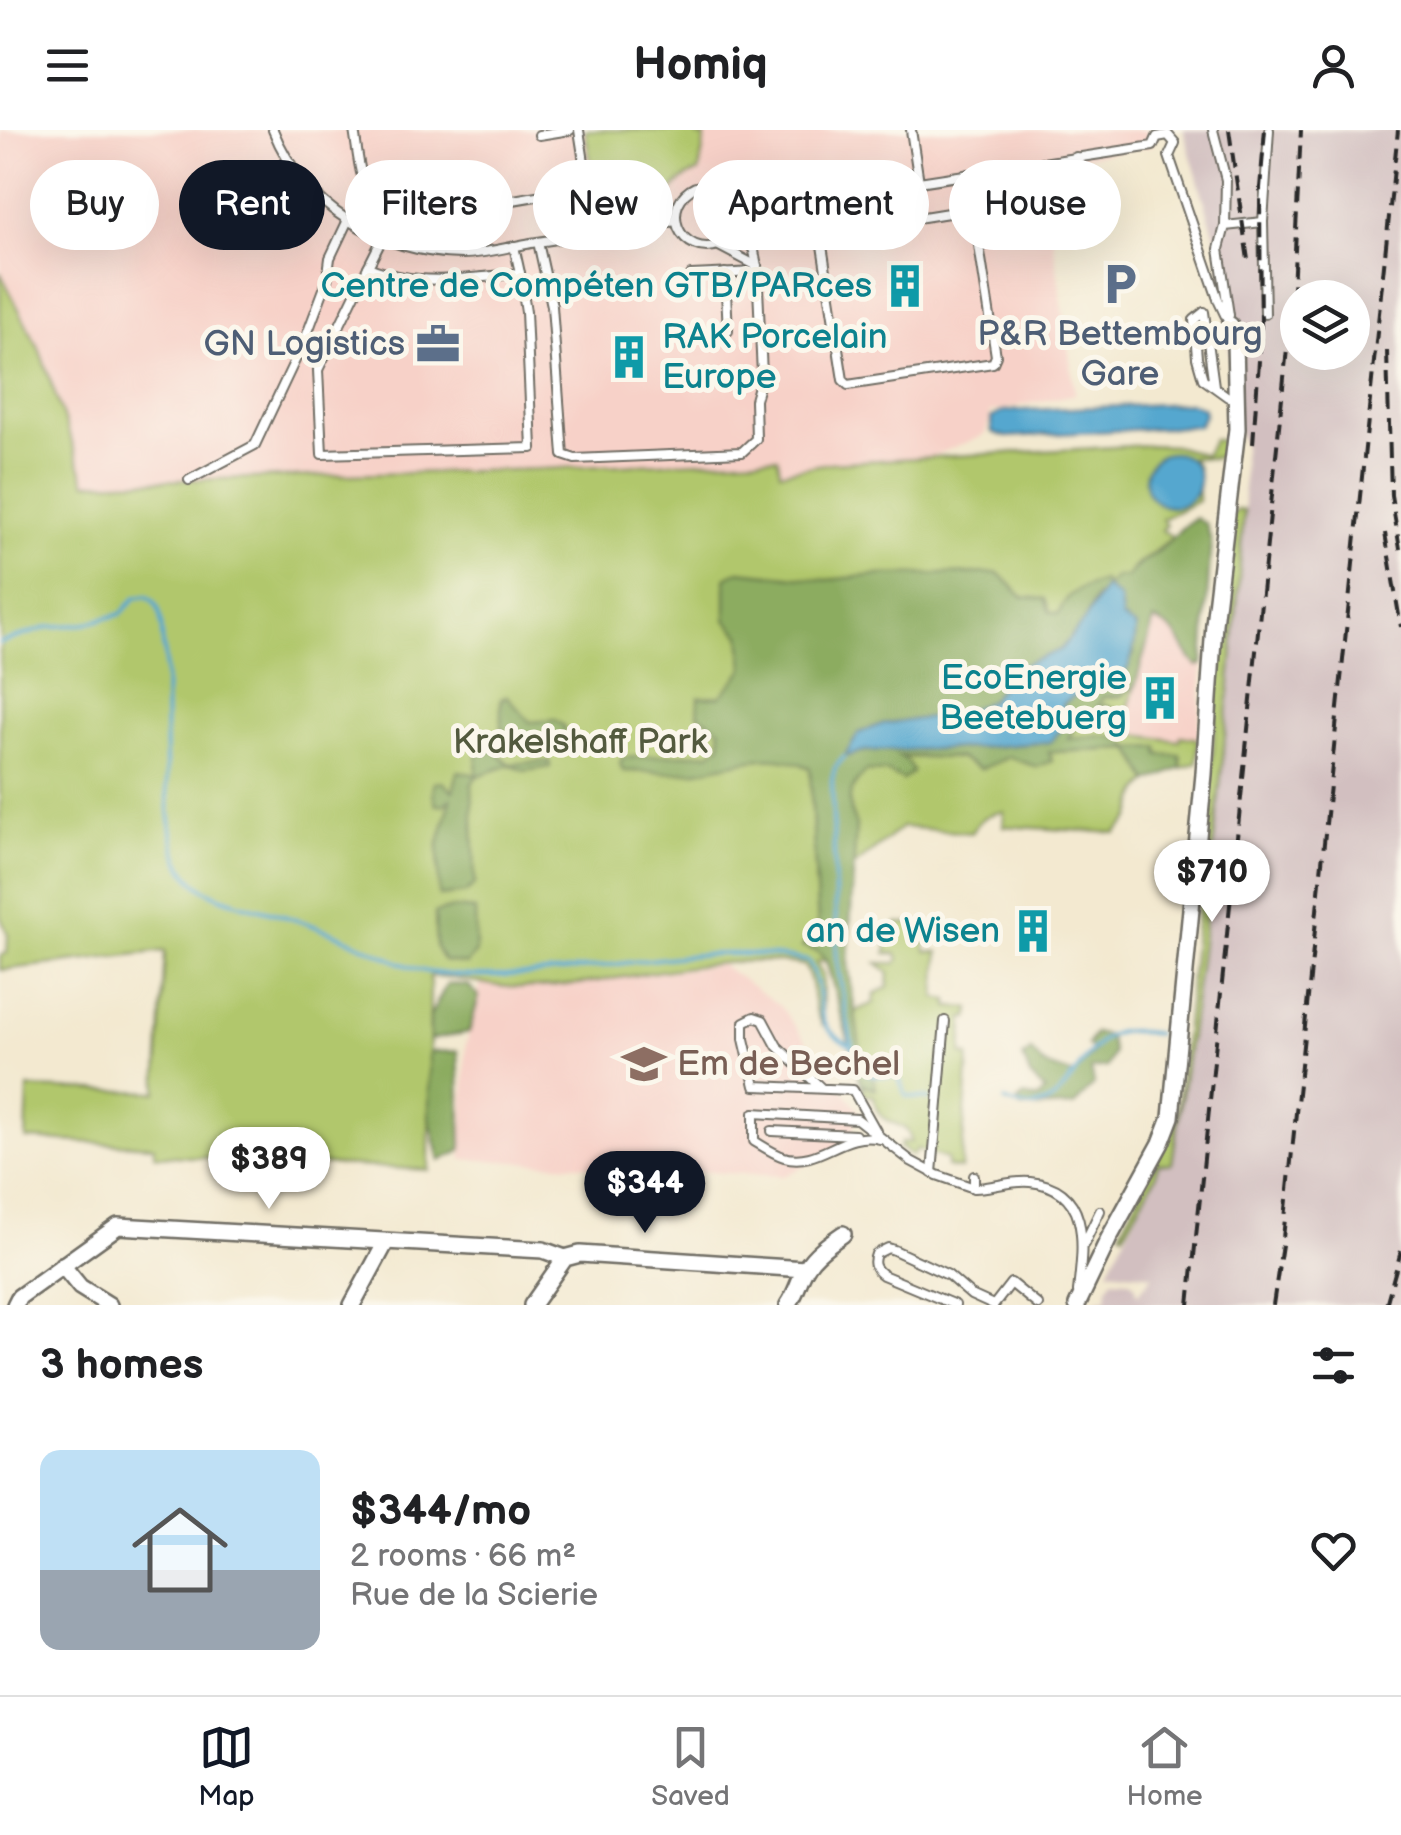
<!DOCTYPE html>
<meta charset="utf-8">
<style>
:root{--surface:#fff;--page:#f2f2f2;--text:#202124;--muted:#757577;--line:#e0e0e0;--accent:#111827}
body{margin:0;font-family:"Balsamiq Sans",sans-serif;background:var(--page);color:var(--text);height:100vh;display:flex;flex-direction:column;font-size:38px;white-space:nowrap}
*{box-sizing:border-box;margin:0}
p{font-size:32px;color:var(--muted)}
.icon{flex:none;width:55px;height:55px;fill:none;stroke:currentColor;stroke-width:2;stroke-linecap:round;stroke-linejoin:round}
.map{position:relative;height:1175px;overflow:hidden}
.details{display:flex;flex-direction:column;background:var(--surface);flex:1}
.details>*{flex:none}
.hud{position:absolute;left:30px;top:30px;width:1342px;height:90px;display:flex;gap:20px}
.buttons{position:absolute;left:1280px;top:150px;display:grid;gap:20px}
.buttons a{display:grid;place-items:center;width:90px;height:90px;border-radius:50%;background:var(--surface);box-shadow:0 10px 40px #0002;font-size:50px}
.price{position:absolute;translate:-50% -85px;padding:0 22px;border-radius:35px;background:#fff;color:#222;font-size:32px;line-height:65px;filter:drop-shadow(0 2px 5px #0008)}
.price::after{content:'';position:absolute;left:50%;top:60px;width:30px;height:22px;margin-left:-15px;background:inherit;clip-path:polygon(0 0,100% 0,50% 100%)}
.price.selected{background:var(--accent);color:#fff}
ul{padding:0;list-style:none}
li{display:flex;align-items:center;gap:30px;height:250px;padding:0 40px}
li span{display:grid;place-items:center;flex:none;width:280px;height:200px;border-radius:20px;color:#555}
li>.icon{margin-inline-start:auto}
span .icon{width:120px;height:120px;fill:#fffc;stroke-width:1}
li b{font-size:42px}
h2{display:flex;justify-content:space-between;align-items:center;height:120px;padding:0 40px;font-size:42px}
.chip{padding:0 35px;border-radius:45px;background:var(--surface);box-shadow:0 10px 40px #0002;font-size:35px;line-height:90px}
.chip.selected{background:var(--accent);color:#fff}
header{display:flex;justify-content:space-between;align-items:center;height:130px;padding:0 40px;background:var(--surface);font-size:45px;font-weight:700}
.tabs{display:flex;justify-content:space-around;align-items:center;height:140px;border-top:2px solid var(--line);background:var(--surface);font-size:28px;color:var(--muted)}
.tabs a{display:grid;justify-items:center;gap:5px}
.tabs .selected{color:var(--accent)}
.map>svg:first-child{display:block}
</style>
<header><svg class="icon" aria-label="menu" viewBox="0 0 24 24"><path d="M4 6h16M4 12h16M4 18h16"/></svg>Homiq<svg class="icon" aria-label="person" viewBox="0 0 24 24"><circle cx="12" cy="8" r="4"/><path d="M4 21q1-7 8-7t8 7"/></svg></header>
<div class="map">
<svg width="1401" height="1175" viewBox="0 0 1401 1175">
<rect width="100%" height="100%" fill="#fbf7ec"/>
<filter id="ink" filterUnits="userSpaceOnUse"><feTurbulence type="fractalNoise" baseFrequency=".01" numOctaves="2"/><feDisplacementMap in="SourceGraphic" scale="20" xChannelSelector="R" yChannelSelector="G"/><feConvolveMatrix kernelMatrix="1 2 1 2 8 2 1 2 1" color-interpolation-filters="sRGB"/></filter>
<filter id="wash" filterUnits="userSpaceOnUse"><feTurbulence type="fractalNoise" baseFrequency=".0048" numOctaves="4" result="noise"/><feDisplacementMap in="SourceGraphic" scale="40" xChannelSelector="R" yChannelSelector="G"/><feGaussianBlur stdDeviation="2.25" result="paint"/><feColorMatrix in="noise" values="0 0 0 0 0 0 0 0 0 0 0 0 0 0 0 0 0 1.4 0 .05"/><feComposite in="paint" operator="in"/></filter>
<g filter="url(#wash)">
<rect width="100%" height="100%" fill="#f3e9d0"/>
<!-- built -->
<g fill="#f7d1c8">
<polygon points="0,0 585,0 599,85 662,72 672,58 697,42 697,0 1146,0 1153,16 1019,37 1044,46 1075,264 991,282 985,305 930,327 829,333 779,342 777,327 541,339 85,353 40,221 0,142"/>
<polygon points="1154,489 1171,497 1187,525 1197,536 1203,534 1198,609 1182,606 1180,611 1121,603"/>
<polygon points="722,835 780,876 859,981 848,1015 784,1046 462,1029 466,914 481,852 502,857 565,855"/>
</g>
<!-- industrial -->
<path fill="#d2bfc0" fill-rule="evenodd" d="M1183 0H1401V1175H1094L1099 1169H1106L1108 1156 1113 1149 1130 1150 1136 1156 1137 1165 1153 1145 1108 1140 1156 1046 1158 1033 1172 1034 1192 900 1236 493 1244 381 1243 315 1237 299 1219 119ZM1298 168H1352V222H1298Z"/>
<!-- green -->
<g fill="#b1c76c" stroke="#6e794c" stroke-width="2.5">
<path d="M585 0H697L698 7 705 6 699 42C678 48 675 60 661 73 647 87 622 86 604 89L599 86Z"/>
<path d="M0 142 40 221 86 353 541 339 778 327 780 342 829 333 1148 315 1175 316 1205 325 1214 309 1228 313 1224 328H1191L1197 336 1198 371 1162 389 1166 395 1162 400 1173 407 1133 438 1127 447 863 621 810 639 818 797 803 817 817 821 826 831 816 832 823 845 822 894C810 875 816 854 804 835 734 822 640 847 568 855 546 857 520 859 498 856 475 852 454 847 430 846L429 1040 155 1025 154 1016 26 1009 28 958 157 962 165 821 0 840V826L7 823 8 805 0 786Z"/>
<path d="M1237 380 1244 381C1229 599 1204 818 1172 1034L1158 1033 1156 1046 1124 1103 1121 1101 1177 987 1213 622 1220 495 1231 385Z"/>
<path d="M1135 556 1121 603 1180 611 1181 606 1198 609 1197 633 1181 638 1180 625H1158V617L1132 618 1067 610C1078 592 1093 585 1103 567L1121 566Z"/>
<path d="M1131 619 1149 652C1129 668 1139 678 1129 690 1125 695 1120 698 1116 703L1003 696 1004 682C988 683 979 689 972 703L902 697 853 737 856 695 847 675 850 658 866 641 887 642 895 627 960 628 980 639 1009 627 1037 637 1048 622Z"/>
<path d="M897 793 924 794 926 821 939 822 936 868 949 870V877L970 878 969 888H964L962 924 969 926 961 1039 947 1037V1029L917 1019 912 1026 900 1017 902 1012H911C908 984 877 1004 874 966L864 965 863 954 875 958 861 927 855 881 874 873 875 864 888 857 889 842 877 833H896L899 829 897 824 886 823 888 799H896Z"/>
</g>
<!-- forest -->
<g fill="#8cac60" stroke="#5c6c46" stroke-width="2.5" fill-rule="evenodd">
<path d="M1196 388 1206 394 1211 411 1203 534 1197 536C1178 515 1182 501 1154 490L1135 556 1121 566 1103 567 1097 578 1105 574 1122 582 1118 591 1098 592 1094 583 1077 593 1068 609C1091 607 1113 600 1132 618L1158 617 1159 625H1180L1181 638 1149 652 1131 619 1049 622 1052 631 1037 637 1009 627 980 639 960 628 898 626 908 632 913 642 903 650 887 642 866 641C848 661 845 670 856 695L848 833 861 926 871 937 876 959 863 954 864 965 826 831 817 821 802 817 818 796 810 638C771 620 742 632 703 640 678 645 648 641 623 641L620 633 622 628 710 623 721 614 720 599 698 584 699 567 721 566 744 539 741 505 726 490V448L739 441 826 450 878 445 999 443 1023 467 1045 469 1050 482 1059 484C1065 462 1083 457 1103 451L1107 456 1116 447H1127C1137 432 1153 427 1165 415 1177 405 1181 395 1196 388ZM1104 462 1121 488 1134 523C1111 575 1087 544 1064 573 1057 582 1054 600 1050 612L974 618 863 621 846 626 859 603 882 594 957 584 990 571 1015 538 1060 520 1084 491 1096 467Z"/>
<polygon points="507,566 530,592 555,590 564,596 565,610 557,622 546,617 537,604 511,606 501,599 501,569"/>
<polygon points="494,620 510,634 549,631 550,637 525,641 510,635 477,646 472,653 475,754 466,763 439,766 438,717 451,669 443,675 436,675 433,664 434,652 442,652 453,661 458,641 476,645 477,625"/>
<polygon points="453,778 475,780 476,822 467,834 444,831 436,818 435,783"/>
<polygon points="447,854 468,855 479,866 469,902 430,910 430,886"/>
<polygon points="1095,903 1109,906 1113,923 1107,937 1091,939 1094,954 1074,976 1021,978 1018,971 1024,966 1038,969 1045,961 1030,946 1023,927 1031,921 1044,935 1074,945 1094,921 1087,915"/>
<polygon points="458,921 462,1015 461,1021 440,1031 429,987 429,922"/>
</g>
<!-- water -->
<g fill="#54a7cf" stroke="#40697d" stroke-width="2.5">
<polygon points="1190,273 1203,278 1205,284 1198,296 1006,307 992,302 991,288 1004,281"/>
<circle cx="1172" cy="350" r="27"/>
<path d="M1105 457 1120 469 1122 488 1136 497C1131 574 1104 539 1063 574L1065 595 1050 612 974 618 863 621 844 627 859 603 882 594 957 584 990 571 1015 538 1060 520 1084 491Z"/>
</g>
<g fill="none" stroke-linecap="round" stroke-linejoin="round">
<!-- stream -->
<g stroke="#54a7cf" stroke-width="4">
<path d="M0 513 49 497 84 494 121 484 135 468 147 466C168 479 158 503 165 524 167 576 160 694 182 736 200 771 252 775 287 787 314 795 340 805 365 817 386 826 407 838 429 842 555 862 683 804 808 831 831 870 803 892 852 916 860 945 868 947 898 946L906 966 929 969"/>
<polyline points="844,627 835,638 832,650 837,832 852,916"/>
<path d="M1005 971C1065 997 1069 931 1109 906 1122 898 1142 901 1156 904"/>
</g>
</g>
</g>
<g filter="url(#ink)">
<g fill="none" stroke-linecap="round" stroke-linejoin="round">
<!-- service casing -->
<g stroke="#716e65" stroke-width="12">
<g id="service">
<path d="M273 0C304 77 380 123 462 124 484 124 509 117 531 113 579 106 628 98 676 91"/>
<path d="M354 0C362 49 359 82 421 86L588 57"/>
<polyline points="579,0 595,103"/>
<polyline points="911,0 919,52"/>
<polyline points="1213,0 1226,50 1225,96"/>
<polyline points="539,5 570,0"/>
<polyline points="1076,27 1083,48"/>
<polyline points="968,44 996,226 993,233 848,255 843,250 821,109 825,103 973,79"/>
<circle cx="707" cy="86" r="31"/>
<polyline points="737,80 1153,16 1157,7 1168,5 1175,13 1169,26 1219,172 1230,195"/>
<path d="M382 109 368 137C417 157 468 149 520 143L514 116"/>
<polyline points="538,112 552,176 563,325 575,329 742,322 756,309 755,270 762,245 757,136 754,121 737,91"/>
<polyline points="717,115 757,136"/>
<polyline points="368,137 318,240 322,324 532,318 526,182 520,143"/>
<polyline points="725,143 728,201"/>
<polyline points="691,145 757,142"/>
<polyline points="1265,184 1263,92 1269,0"/>
<polyline points="1229,185 1219,119 1225,96 1263,92"/>
<polyline points="1214,256 1204,182 1194,190 1197,228 1203,249 1228,267 1238,266"/>
<polyline points="189,350 255,315 306,207 327,151 330,128 347,92"/>
<polyline points="821,958 777,916 763,890 754,887 744,892 744,909 755,956 853,960 876,1001"/>
<polyline points="772,1001 855,1005"/>
<path d="M880 1009C842 1000 820 1037 784 1027 774 1024 764 1017 754 1011V983L857 989 911 1031 937 1045 974 1058"/>
<polyline points="932,1043 945,891"/>
<path d="M974 1046V1058C993 1058 1011 1050 1030 1052 1092 1058 1083 1117 1078 1161"/>
<polyline points="1084,1114 1100,1081"/>
<path d="M955 1175 883 1145C875 1139 872 1134 876 1124L888 1118 894 1120 948 1145 971 1165 993 1175"/>
<polyline points="994,1175 1011,1153 1038,1175"/>
</g>
</g>
<!-- minor casing -->
<g stroke="#716e65" stroke-width="20">
<g id="minor">
<polyline points="62,1135 80,1157 109,1175"/>
<polyline points="15,1175 19,1167 118,1096 543,1120 565,1128"/>
<polyline points="352,1175 386,1112"/>
<polyline points="532,1175 565,1128 580,1124 805,1139"/>
<path d="M788 1175C797 1162 799 1149 806 1138 814 1124 830 1113 843 1104"/>
<polyline points="1077,1175 1109,1108 1161,1013 1171,987 1204,644 1214,494 1237,299 1235,211 1230,195"/>
</g>
</g>
<!-- service -->
<use href="#service" stroke="#fff" stroke-width="8"/>
<!-- minor -->
<use href="#minor" stroke="#fff" stroke-width="15"/>
<!-- rail -->
<g stroke="#2b2b2b" stroke-width="4" stroke-dasharray="15 8" stroke-linecap="butt">
<polyline points="1229,0 1248,130"/>
<polyline points="1387,221 1391,365 1401,425"/>
<polyline points="1253,314 1261,203 1260,58 1265,0"/>
<polyline points="1385,403 1401,497"/>
<polyline points="1189,1175 1293,160 1301,0"/>
<polyline points="1273,1175 1283,1108 1398,0"/>
<polyline points="1386,1175 1401,1121"/>
</g>
</g>
</g>
<!-- icons -->
<defs>
<g id="parking-bare" transform="scale(3.45)"><path d="M-3.5-5.5H1a3.5 3.5 0 0 1 0 7H-1V5.5H-3.5ZM-1-3.4V-.6H.8a1.4 1.4 0 0 0 0-2.8Z" fill="#5c6f8a" stroke="#fbf7ec" stroke-width="2.5" paint-order="stroke"/></g>
<g id="building-bare" transform="scale(3.45)"><path d="M-4-6H4V6H1V3H-1V6H-4ZM-2.5-4.3h1.7v1.8h-1.7ZM.8-4.3h1.7v1.8H.8ZM-2.5-1h1.7V.8h-1.7ZM.8-1h1.7V.8H.8Z" fill="#0f9aa8" stroke="#fbf7ec" stroke-width="2.5" paint-order="stroke"/></g>
<g id="office-bare" transform="scale(3.45)"><path d="M-6-3h4V-5.5h4V-3h4V5H-6ZM-1-4.5V-3h2v-1.5ZM-6 0V1H6V0Z" fill="#5c6f8a" stroke="#fbf7ec" stroke-width="2.5" paint-order="stroke"/></g>
<g id="school-bare" transform="scale(3.45)"><path d="M0-5L7-2L0 1L-7-2ZM-4 1L0 2.5L4 1V4Q0 6-4 4Z" fill="#8d6e63" stroke="#fbf7ec" stroke-width="2.5" paint-order="stroke"/></g>
</defs>
<g fill-rule="evenodd">
<use href="#parking-bare" x="1120" y="154"/>
<use href="#building-bare" x="905" y="156"/>
<use href="#office-bare" x="438" y="214"/>
<use href="#building-bare" x="629" y="227"/>
<use href="#building-bare" x="1160" y="568"/>
<use href="#building-bare" x="1033" y="801"/>
<use href="#school-bare" x="644" y="934"/>
</g>
<g text-anchor="middle" dominant-baseline="central" stroke-width="10" stroke-linejoin="round" paint-order="stroke">
<!-- culture labels -->
<g font-size="35" fill="#0d838f" stroke="#fbf7ec" text-anchor="end">
<text x="872" y="156">Centre de Compéten GTB/PARces</text>
<text x="662" y="207" text-anchor="start">RAK Porcelain<tspan x="662" dy="40">Europe</tspan></text>
<text x="1127" y="548">EcoEnergie<tspan x="1127" dy="40">Beetebuerg</tspan></text>
<text x="1000" y="801">an de Wisen</text>
</g>
<!-- service labels -->
<g font-size="35" fill="#4e5e75" stroke="#fbf7ec">
<text x="1120" y="204">P&amp;R Bettembourg<tspan x="1120" dy="40">Gare</tspan></text>
<text x="405" y="214" text-anchor="end">GN Logistics</text>
</g>
<!-- park labels -->
<g font-size="35" fill="#535a3e" stroke="#fbf7ec">
<text x="580" y="612">Krakelshaff Park</text>
</g>
<!-- education labels -->
<g font-size="35" fill="#785e54" stroke="#fbf7ec" text-anchor="start">
<text x="677" y="934">Em de Bechel</text>
</g>
</g>
</svg>
<div class="buttons">
<a><svg class="icon" aria-label="layers" viewBox="0 0 24 24"><path d="M12 4l9 5-9 5-9-5zM3 14l9 5 9-5"/></svg></a>
</div>
<b class="price" style="left:1212px;top:795px">$710</b>
<b class="price" style="left:269px;top:1082px">$389</b>
<b class="price selected" style="left:645px;top:1106px">$344</b>
<div class="hud">
<a class="chip">Buy</a>
<a class="chip selected">Rent</a>
<a class="chip">Filters</a>
<a class="chip">New</a>
<a class="chip">Apartment</a>
<a class="chip">House</a>
</div>
</div>
<section class="details">
<h2>3 homes<svg class="icon" aria-label="filters" viewBox="0 0 24 24"><path d="M4 7h16M4 17h16"/><circle cx="9" cy="7" r="2"/><circle cx="15" cy="17" r="2"/></svg></h2>
<ul>
<li><span style="background:linear-gradient(#bfe0f5 60%,#9aa5b1 0)"><svg class="icon" aria-label="home" viewBox="0 0 24 24"><path d="M3 11l9-7 9 7M6 9v11h12V9"/></svg></span><div><b>$344/mo</b><p>2 rooms · 66 m²</p><p>Rue de la Scierie</p></div><svg class="icon" aria-label="heart" viewBox="0 0 24 24"><path d="M12 20l-8-8c-3-5 5-10 8-4 3-6 11-1 8 4z"/></svg></li>
</ul>
</section>
<nav class="tabs">
<a class="selected"><svg class="icon" aria-label="map" viewBox="0 0 24 24"><path d="M3 6l6-2 6 2 6-2v14l-6 2-6-2-6 2zM9 4v14M15 6v14"/></svg>Map</a>
<a><svg class="icon" aria-label="saved" viewBox="0 0 24 24"><path d="M7 4h10v16l-5-4-5 4z"/></svg>Saved</a>
<a><svg class="icon" aria-label="home" viewBox="0 0 24 24"><path d="M3 11l9-7 9 7M6 9v11h12V9"/></svg>Home</a>
</nav>
